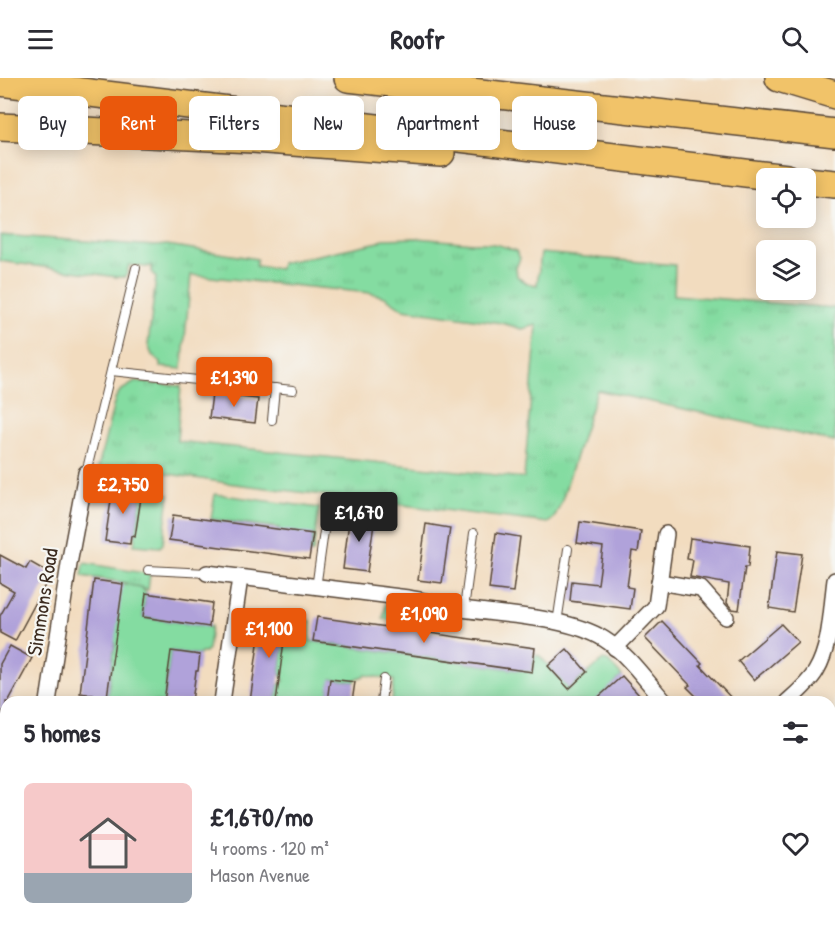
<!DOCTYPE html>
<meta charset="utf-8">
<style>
:root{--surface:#fff;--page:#f7f7f7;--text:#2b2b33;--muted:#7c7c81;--line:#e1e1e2;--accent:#ea580c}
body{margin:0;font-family:"Patrick Hand",sans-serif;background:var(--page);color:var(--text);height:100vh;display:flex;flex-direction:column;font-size:22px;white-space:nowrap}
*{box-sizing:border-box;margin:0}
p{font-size:20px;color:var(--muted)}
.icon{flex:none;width:33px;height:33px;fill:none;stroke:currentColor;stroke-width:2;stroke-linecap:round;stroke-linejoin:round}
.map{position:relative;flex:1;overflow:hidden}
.drawer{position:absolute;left:0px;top:618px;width:836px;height:236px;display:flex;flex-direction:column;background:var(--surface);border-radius:18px 18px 0 0;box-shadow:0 3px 15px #0003}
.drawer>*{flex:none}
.hud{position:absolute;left:18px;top:18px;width:800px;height:54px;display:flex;gap:12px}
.fabs{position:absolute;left:756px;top:90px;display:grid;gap:12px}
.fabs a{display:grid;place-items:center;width:60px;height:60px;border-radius:9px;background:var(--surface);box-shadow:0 3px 15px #0003;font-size:30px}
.price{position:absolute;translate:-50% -51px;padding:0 14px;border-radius:6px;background:var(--accent);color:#fff;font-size:20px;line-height:39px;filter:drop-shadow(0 2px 3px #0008)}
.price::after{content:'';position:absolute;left:50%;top:36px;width:18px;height:14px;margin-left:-9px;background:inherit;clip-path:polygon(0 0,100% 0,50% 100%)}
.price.selected{background:#222;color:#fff}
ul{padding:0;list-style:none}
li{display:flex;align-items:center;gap:18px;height:150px;padding:0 24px}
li+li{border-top:2px solid var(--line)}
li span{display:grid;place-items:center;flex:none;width:168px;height:120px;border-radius:9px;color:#555}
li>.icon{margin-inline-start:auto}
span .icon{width:72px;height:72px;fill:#fffc;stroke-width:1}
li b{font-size:26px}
h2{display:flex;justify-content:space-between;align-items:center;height:72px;padding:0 24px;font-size:26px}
.tag{padding:0 21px;border-radius:9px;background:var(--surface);box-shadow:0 3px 15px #0003;font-size:21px;line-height:54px}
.tag.selected{background:var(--accent);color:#fff}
header{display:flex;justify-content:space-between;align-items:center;height:78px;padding:0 24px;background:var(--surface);font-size:27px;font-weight:800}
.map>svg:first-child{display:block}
</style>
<header><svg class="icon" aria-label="menu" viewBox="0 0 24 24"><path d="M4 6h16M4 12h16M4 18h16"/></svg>Roofr<svg class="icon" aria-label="search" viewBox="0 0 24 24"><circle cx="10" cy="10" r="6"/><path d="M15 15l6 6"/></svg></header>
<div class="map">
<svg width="835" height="853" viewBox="0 0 835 853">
<defs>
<pattern id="grass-tufts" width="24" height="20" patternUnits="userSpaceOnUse" patternTransform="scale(1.5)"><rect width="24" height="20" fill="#84dca1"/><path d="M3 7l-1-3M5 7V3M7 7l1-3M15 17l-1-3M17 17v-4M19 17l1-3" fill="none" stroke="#73bd8a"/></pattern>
</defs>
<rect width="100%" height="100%" fill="#f6f6f2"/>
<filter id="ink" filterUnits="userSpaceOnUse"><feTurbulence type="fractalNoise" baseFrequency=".0167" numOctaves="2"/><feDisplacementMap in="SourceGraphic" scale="12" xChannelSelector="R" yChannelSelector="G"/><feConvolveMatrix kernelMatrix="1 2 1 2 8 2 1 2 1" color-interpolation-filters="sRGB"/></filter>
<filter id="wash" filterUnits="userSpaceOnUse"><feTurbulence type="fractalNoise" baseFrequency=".008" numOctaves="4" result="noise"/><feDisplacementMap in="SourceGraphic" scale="24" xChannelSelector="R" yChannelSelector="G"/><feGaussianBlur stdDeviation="1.35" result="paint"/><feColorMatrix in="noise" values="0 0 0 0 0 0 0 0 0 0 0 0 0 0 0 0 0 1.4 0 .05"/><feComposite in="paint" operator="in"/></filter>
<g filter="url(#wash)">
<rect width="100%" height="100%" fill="#f2dcbf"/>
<!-- grass -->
<g fill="url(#grass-tufts)" stroke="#608360" stroke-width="1.5">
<path d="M0 157 155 168 167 167 257 181 256 188 280 191 281 185 379 164 383 161 417 160 473 165C489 164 502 167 516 173L520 180 516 190 517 198 526 205 537 207 541 175 675 187 674 217 835 230V364L597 312 561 425 554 440 548 445 227 405 150 393 133 388 98 390 115 321 120 313 135 304 181 308 177 363 524 400 537 247 522 251 502 245 403 231 385 219 370 215 191 197 182 291 160 289V285L152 277 148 267 156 200 152 194V188L146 189 129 187 126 199H117L0 183Z"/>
<polygon points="84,485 150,496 148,512 127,507 127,505 82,498"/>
<polygon points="386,525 411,527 415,531 413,545 383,541"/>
</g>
<!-- garden -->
<g fill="#84dca1" stroke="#608360" stroke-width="1.5">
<polygon points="142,413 169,416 163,466 160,469 134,467"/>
<polygon points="215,416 319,430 313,475 310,475 313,456 275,475 279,450 211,441"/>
<polygon points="123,506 141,509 146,515 143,539 209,549 211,548 208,572 205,575 201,575 200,577 171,573 164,624 137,624 107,619 115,565 88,561"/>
<polygon points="287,539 311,543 310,563 532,594 535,577 540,578 569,611 603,582 608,583 622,598 595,624 392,624 394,602 366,597 356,601 355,604 331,601 327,624 276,624 278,608 284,603 280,595"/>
</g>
<g id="blocks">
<!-- building -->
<g fill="#b0a2da">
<polygon points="212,316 258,321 255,345 209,340"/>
<polygon points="113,409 142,413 135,459 131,458 130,466 105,463"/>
<polygon points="350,435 375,439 367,494 343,491"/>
<polygon points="173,437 313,456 309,481 169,462"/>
<polygon points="580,444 641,453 638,474 632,473 627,509 633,510 630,531 570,523 572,503 598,506 603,469 577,465"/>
<polygon points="426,446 450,450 442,505 418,502"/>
<polygon points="496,455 520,459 513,514 489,511"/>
<polygon points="690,460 750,468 748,489 745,489 739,532 732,531 727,525 729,506 690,499 693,482 687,481"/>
<polygon points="777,473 802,476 793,534 769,530"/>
<polygon points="0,477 26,491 30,484 51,496 15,563 0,555 0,538 14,513 0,505"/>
<polygon points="94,502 123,506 107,619 80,615"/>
<polygon points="146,515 212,525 209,549 143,539"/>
<polygon points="262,537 287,540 276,624 250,624"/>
<polygon points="317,539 535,570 532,594 313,563"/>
<polygon points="662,543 702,585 700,587 735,624 702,624 687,609 690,607 645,560"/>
<polygon points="781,546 798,564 754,602 738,583"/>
<polygon points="10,568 32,580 8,624 6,624 6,628 0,639 0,586"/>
<polygon points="567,571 587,594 569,611 548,588"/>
<polygon points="171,573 200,577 198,593 196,593 192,624 164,624"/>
<polygon points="622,598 639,617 631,624 593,624"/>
<polygon points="330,601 355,604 352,624 327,624"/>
</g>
</g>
</g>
<g filter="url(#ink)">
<use href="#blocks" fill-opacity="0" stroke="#564536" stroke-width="1.5"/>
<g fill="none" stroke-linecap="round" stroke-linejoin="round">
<!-- lane casing -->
<g stroke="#564536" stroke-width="10">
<g id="lane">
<polyline points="111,293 293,312"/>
<polyline points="272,342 275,310"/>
<polyline points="86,395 136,190"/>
<polyline points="148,492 207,495"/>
<polyline points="316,510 327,432"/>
<polyline points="464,531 474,455"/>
<polyline points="557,545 568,471"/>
<polyline points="381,624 384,601"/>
<polyline points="830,708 835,703"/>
<polyline points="118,853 119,848"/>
<polyline points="428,853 429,848"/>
</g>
</g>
<!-- street casing -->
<g stroke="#564536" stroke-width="18">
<g id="street">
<path d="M207 495 408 520C426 523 443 528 462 531 503 537 569 539 604 561 628 576 646 603 665 624"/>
<polyline points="659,504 701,511 726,539"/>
<polyline points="615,570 656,528 666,456"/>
<polyline points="48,624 69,486 86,395"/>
<polyline points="222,624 240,500"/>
<path d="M787 624C797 615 809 605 816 593 831 568 831 531 835 502"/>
<polyline points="830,659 835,665"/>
<polyline points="0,734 6,736"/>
<polyline points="356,848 374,853"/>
<polyline points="791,848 796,853"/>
<polyline points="291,853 292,848"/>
<polyline points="537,853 542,848"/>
<polyline points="764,853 770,848"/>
</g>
</g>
<!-- highway casing -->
<g stroke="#564536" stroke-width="30">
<g id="highway">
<polyline points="348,0 835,55"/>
<polyline points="779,0 835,17"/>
<polyline points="0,4 787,100"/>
<polyline points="0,49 253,61 441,75"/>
<polyline points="806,103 835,106"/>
</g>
</g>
<!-- lane -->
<use href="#lane" stroke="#fff" stroke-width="8"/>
<!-- street -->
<use href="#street" stroke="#fff" stroke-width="15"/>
<!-- highway -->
<use href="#highway" stroke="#f1c369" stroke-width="27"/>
</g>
</g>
<g text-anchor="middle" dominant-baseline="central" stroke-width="4.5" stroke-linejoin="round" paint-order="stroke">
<!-- street labels -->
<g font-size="21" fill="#3b2a1e" stroke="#f6f6f2">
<text transform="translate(42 524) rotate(-81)">Simmons Road</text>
</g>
</g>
</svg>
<div class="fabs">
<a><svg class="icon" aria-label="locate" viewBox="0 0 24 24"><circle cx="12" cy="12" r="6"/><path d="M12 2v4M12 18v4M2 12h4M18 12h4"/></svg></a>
<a><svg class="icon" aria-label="layers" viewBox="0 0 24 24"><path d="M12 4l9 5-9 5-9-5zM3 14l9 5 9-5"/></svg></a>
</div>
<b class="price" style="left:234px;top:330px">£1,390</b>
<b class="price" style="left:123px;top:437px">£2,750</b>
<b class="price selected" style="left:359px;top:465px">£1,670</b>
<b class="price" style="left:424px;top:566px">£1,090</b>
<b class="price" style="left:269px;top:581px">£1,100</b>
<div class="hud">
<a class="tag">Buy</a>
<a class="tag selected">Rent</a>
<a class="tag">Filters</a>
<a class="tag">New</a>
<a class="tag">Apartment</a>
<a class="tag">House</a>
</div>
<section class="drawer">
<h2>5 homes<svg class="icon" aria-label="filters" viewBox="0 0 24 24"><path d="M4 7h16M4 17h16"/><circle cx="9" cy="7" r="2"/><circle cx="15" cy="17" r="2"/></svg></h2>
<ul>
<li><span style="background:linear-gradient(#f6c9c9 75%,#9aa5b1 0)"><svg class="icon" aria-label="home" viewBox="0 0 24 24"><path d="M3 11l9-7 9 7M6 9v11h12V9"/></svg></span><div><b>£1,670/mo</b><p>4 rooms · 120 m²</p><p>Mason Avenue</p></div><svg class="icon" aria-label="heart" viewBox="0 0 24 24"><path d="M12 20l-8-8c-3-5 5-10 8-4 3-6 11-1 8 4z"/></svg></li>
</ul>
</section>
</div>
